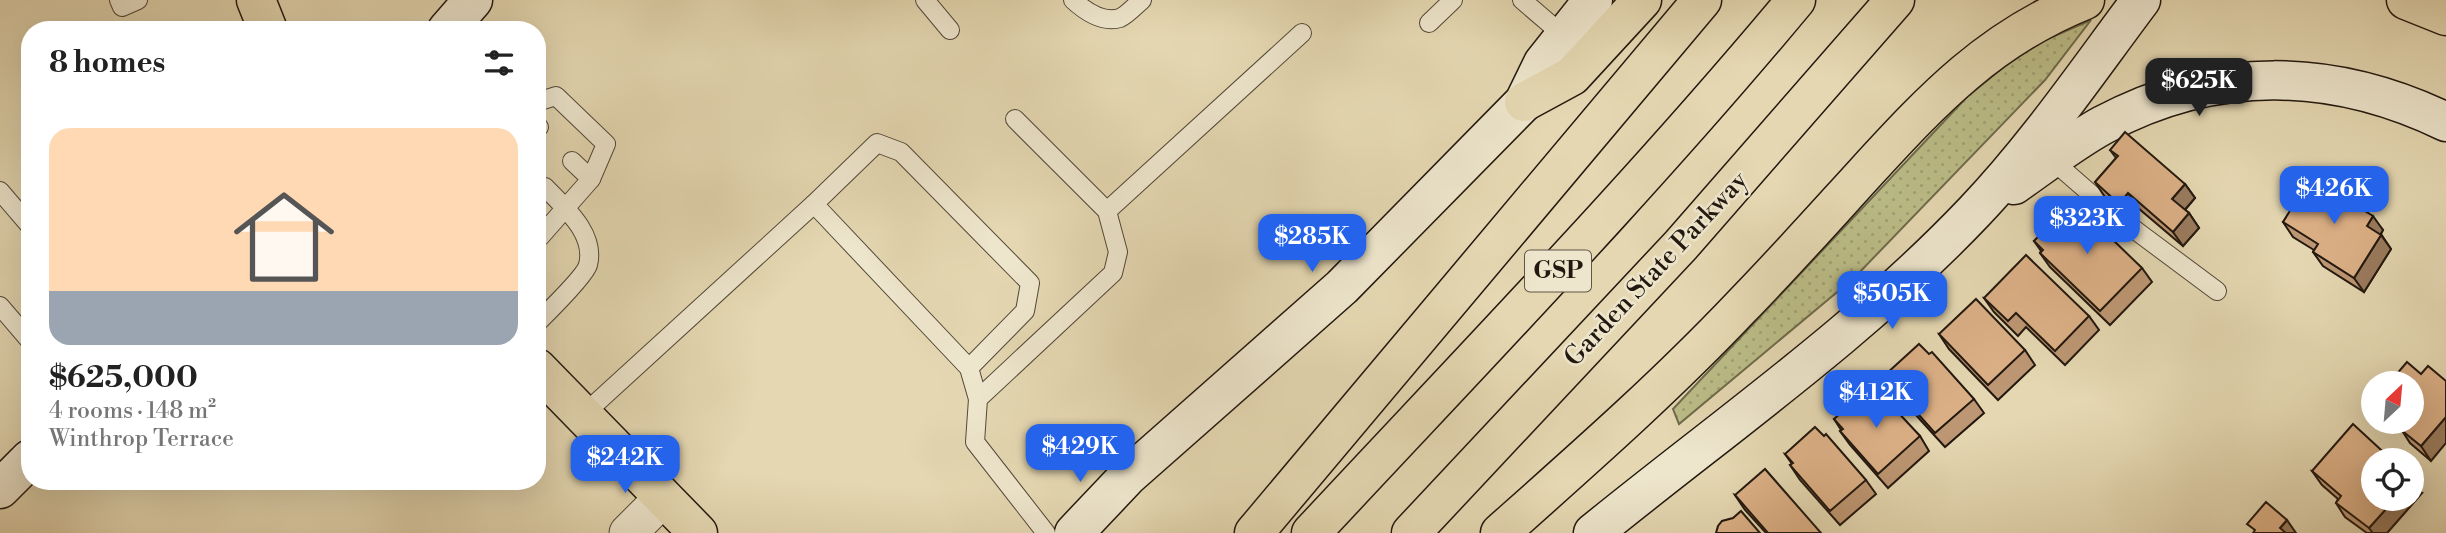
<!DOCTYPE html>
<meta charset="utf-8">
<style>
:root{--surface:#fff;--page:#f2f2f2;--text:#222;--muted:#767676;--accent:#2563eb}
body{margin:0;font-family:"Libre Bodoni",serif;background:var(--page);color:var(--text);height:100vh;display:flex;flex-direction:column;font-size:26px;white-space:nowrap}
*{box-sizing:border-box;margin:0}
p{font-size:23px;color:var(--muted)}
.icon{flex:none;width:38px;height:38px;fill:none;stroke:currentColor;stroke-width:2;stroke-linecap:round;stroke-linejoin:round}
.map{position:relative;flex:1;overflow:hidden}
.panel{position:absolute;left:21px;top:21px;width:525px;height:469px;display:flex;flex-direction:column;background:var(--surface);border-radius:28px;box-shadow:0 7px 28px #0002}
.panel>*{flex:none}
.needle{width:46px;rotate:26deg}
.tools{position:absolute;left:2361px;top:371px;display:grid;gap:14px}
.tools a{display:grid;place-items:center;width:63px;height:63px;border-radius:50%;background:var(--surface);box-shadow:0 7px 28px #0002;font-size:35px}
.price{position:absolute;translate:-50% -60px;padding:0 16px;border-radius:14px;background:var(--accent);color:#fff;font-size:23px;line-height:46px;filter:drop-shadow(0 2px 4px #0008)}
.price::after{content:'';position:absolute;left:50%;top:42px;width:21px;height:16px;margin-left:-10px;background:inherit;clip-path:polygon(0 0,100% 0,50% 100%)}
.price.selected{background:#222;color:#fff}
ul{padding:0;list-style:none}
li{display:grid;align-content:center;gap:14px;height:371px;padding:0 28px}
li span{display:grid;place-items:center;height:217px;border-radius:21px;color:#555}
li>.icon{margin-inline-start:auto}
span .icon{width:126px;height:126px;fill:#fffc;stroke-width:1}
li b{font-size:30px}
h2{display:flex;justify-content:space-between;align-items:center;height:84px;padding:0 28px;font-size:30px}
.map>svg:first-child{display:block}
</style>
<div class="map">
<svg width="2446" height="533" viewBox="0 0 2446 533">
<defs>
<pattern id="grass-dots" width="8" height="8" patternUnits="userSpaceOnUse" patternTransform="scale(1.75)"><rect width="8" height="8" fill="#bbbc87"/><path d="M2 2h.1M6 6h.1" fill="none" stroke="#a0a173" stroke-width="1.8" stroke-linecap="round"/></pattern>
</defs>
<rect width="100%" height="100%" fill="#e4d7b1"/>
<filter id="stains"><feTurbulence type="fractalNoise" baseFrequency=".00286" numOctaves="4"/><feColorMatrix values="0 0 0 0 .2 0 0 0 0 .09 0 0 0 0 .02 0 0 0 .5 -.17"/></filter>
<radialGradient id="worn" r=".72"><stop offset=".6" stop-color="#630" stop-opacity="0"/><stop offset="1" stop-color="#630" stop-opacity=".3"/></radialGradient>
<!-- grass -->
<polygon fill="url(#grass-dots)" stroke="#6e6a4b" stroke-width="2" points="2091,20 2045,80 1854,278 1679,424 1673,409 1967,97 2027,48"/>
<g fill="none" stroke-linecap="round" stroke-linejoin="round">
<!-- lane casing -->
<g stroke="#524838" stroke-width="20">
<g id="lane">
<polyline points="119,0 122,7 138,0"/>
<polyline points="925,0 950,30"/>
<path d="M1073 0C1085 11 1103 23 1120 18 1127 15 1136 5 1142 0"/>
<polyline points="1522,0 1564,36"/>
<polyline points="1429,23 1453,0"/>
<polyline points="537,102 556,96 606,144 591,179"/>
<polyline points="1015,119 1107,211 1118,252 1113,273 978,399 975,442 1046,533"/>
<polyline points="537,126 539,127"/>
<polyline points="2052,160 2115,215 2217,291"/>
<polyline points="0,191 30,226"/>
<polyline points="814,204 969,368 978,399"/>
<polyline points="1107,211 1302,33"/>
<polyline points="537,235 540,237 591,179 572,161"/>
<polyline points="0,306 30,341"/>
<path d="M537 323C547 313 585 276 588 265 596 234 565 208 545 187"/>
<polyline points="583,415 814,204 877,143 901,152 1030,283 1025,311 969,368"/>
</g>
</g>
<!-- street casing -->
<g stroke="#524838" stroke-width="39">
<polyline id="street" points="628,533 663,498"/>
</g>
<!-- secondary casing -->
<g stroke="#22180f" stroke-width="41">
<g id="secondary">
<polyline points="447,30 473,0"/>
<path d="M2014 185C2043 165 2072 142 2103 125 2215 65 2332 67 2446 122"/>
<polyline points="0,489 30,459"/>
<polyline points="1074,533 1128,476 1342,287 1524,102 1543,63 1593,0"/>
<path d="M1593 533C1722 428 1858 334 1974 212 2036 147 2087 72 2141 0"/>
</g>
</g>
<!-- primary casing -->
<g stroke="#22180f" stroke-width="41">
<g id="primary">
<polyline points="256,0 268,30"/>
<polyline points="537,368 698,533"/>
</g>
</g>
<!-- highway casing -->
<g stroke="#22180f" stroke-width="41">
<g id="highway">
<polyline points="2406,0 2446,16"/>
<polyline points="1524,102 1572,76 1642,0"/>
<polyline points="1254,533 1702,0"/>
<path d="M1311 533C1475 357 1642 185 1796 0"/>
<polyline points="1411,533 1681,245 1895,0"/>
<path d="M1500 533C1582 460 1664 388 1740 308 1783 264 1824 218 1866 172 1933 99 1990 38 2085 0"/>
</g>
</g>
<!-- lane -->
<use href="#lane" stroke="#ede5cc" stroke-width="18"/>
<!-- street -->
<use href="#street" stroke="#ede5cc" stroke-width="37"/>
<!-- secondary -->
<use href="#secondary" stroke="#ede5cc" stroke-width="38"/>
<!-- primary -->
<use href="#primary" stroke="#e4d7b1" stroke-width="38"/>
<!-- highway -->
<use href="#highway" stroke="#e4d7b1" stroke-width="38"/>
</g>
<!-- wall -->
<g fill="#bd9773" stroke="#22180f" stroke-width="2">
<polygon points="2110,150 2185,184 2195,198 2185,210 2189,213 2199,228 2183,246 2138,208 2129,218 2105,197 2095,182 2116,158"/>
<polygon points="2323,191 2366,211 2383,230 2381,234 2391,249 2364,292 2323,266 2313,252 2314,250 2293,237 2283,222"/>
<polygon points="2077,211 2142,268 2152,282 2110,325 2050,267 2040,253 2041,251 2034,241"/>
<polygon points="1984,298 2089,316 2099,330 2065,365 2026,327 2018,336 1994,312"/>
<polygon points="1939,334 2025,350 2035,365 1998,400 1949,349"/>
<polygon points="1886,374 1974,399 1984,413 1945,447 1903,401"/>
<polygon points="1879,396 1920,436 1929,451 1888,488 1850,445 1840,431 1841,430 1834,419"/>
<polygon points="2393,422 2412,422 2431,461 2410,443 2401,429"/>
<polygon points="1785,454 1866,480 1876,494 1840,525 1800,480 1790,465 1792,464"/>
<polygon points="2312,471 2422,493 2387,533 2367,533 2345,517 2336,503 2338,499 2322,485"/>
<polygon points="1735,495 1821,533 1766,533 1745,510"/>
</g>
<!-- shaded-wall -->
<g fill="#9a7b5e" stroke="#22180f" stroke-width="2">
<polygon points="2185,184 2195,198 2182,213 2172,199"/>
<polygon points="2128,193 2138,208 2129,218 2119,204"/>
<polygon points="2356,196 2366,211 2362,217 2352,203"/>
<polygon points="2189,213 2199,228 2183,246 2173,232"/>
<polygon points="2373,216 2383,230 2377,240 2367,226"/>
<polygon points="2381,235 2391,249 2364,292 2354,278"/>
<polygon points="2446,417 2446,443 2431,461 2421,446"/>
<polygon points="2412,479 2422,493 2387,533 2373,533 2369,528 2395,499 2412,499"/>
<polygon points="2287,520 2296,533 2284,533 2280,528"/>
</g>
<!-- building -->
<g fill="#dcb086" stroke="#22180f" stroke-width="2">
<polygon points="2125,132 2185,184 2172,199 2189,213 2173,232 2128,193 2119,204 2095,182 2118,156 2110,150"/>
<polygon points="2330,180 2356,196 2352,203 2373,216 2367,226 2381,235 2354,278 2313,252 2318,244 2283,222 2308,182 2323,191"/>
<polygon points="2070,203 2077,211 2080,208 2142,268 2100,311 2040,253 2043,250 2034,241"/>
<polygon points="2026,255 2089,316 2055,351 2016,313 2008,321 1984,298"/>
<polygon points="1976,299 2025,350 1988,385 1939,334"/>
<polygon points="1919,344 1929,354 1932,352 1974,399 1935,433 1893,386 1895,384 1886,374"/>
<polygon points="2407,362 2421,374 2428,366 2446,381 2446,417 2421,446 2400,429 2404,426 2399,422 2412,422 2412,383 2389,383"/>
<polygon points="1870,387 1879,396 1881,394 1920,436 1878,474 1840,431 1843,429 1834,419"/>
<polygon points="2353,424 2392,460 2373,460 2373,499 2395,499 2369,528 2336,503 2341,496 2312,471"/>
<polygon points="1815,427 1824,436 1826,434 1866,480 1830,511 1790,465 1793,463 1785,454"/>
<polygon points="1765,469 1821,533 1768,533 1735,495"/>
<polygon points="2266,502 2287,520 2280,528 2286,533 2253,533 2255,530 2247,524"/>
<polygon points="1741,511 1760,533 1716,533 1718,526 1722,521 1733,518"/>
</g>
<g text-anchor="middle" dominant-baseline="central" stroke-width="5" stroke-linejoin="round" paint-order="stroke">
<!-- shield labels -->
<rect fill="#ede5cc" stroke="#5f5648" stroke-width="2" x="1525" y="250.5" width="66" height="41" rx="5"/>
<g font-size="24" font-weight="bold" fill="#22180f">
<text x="1558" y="271">GSP</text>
</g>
<!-- street labels -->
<g font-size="26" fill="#22180f" stroke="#ede5cc">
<text transform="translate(1656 269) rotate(-47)">Garden State Parkway</text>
</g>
</g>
<rect width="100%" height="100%" filter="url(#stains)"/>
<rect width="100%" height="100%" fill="url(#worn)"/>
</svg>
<div class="tools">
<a><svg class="needle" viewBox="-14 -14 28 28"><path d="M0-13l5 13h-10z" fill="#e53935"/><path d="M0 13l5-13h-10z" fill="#767676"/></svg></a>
<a><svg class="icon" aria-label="locate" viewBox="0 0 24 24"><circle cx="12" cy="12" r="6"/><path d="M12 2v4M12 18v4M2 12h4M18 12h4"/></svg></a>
</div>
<b class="price selected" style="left:2199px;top:118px">$625K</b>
<b class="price" style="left:2334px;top:226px">$426K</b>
<b class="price" style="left:2087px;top:256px">$323K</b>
<b class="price" style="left:1312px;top:274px">$285K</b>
<b class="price" style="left:1892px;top:331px">$505K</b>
<b class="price" style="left:1876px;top:430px">$412K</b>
<b class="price" style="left:1080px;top:484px">$429K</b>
<b class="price" style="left:625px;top:495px">$242K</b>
<section class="panel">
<h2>8 homes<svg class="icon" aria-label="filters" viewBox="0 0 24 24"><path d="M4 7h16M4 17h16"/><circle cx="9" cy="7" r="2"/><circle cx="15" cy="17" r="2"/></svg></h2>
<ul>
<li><span style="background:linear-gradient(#ffd9b3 75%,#9aa5b1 0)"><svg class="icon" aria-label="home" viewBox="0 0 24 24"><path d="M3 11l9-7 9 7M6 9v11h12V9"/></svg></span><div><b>$625,000</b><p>4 rooms · 148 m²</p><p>Winthrop Terrace</p></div></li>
</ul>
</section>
</div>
